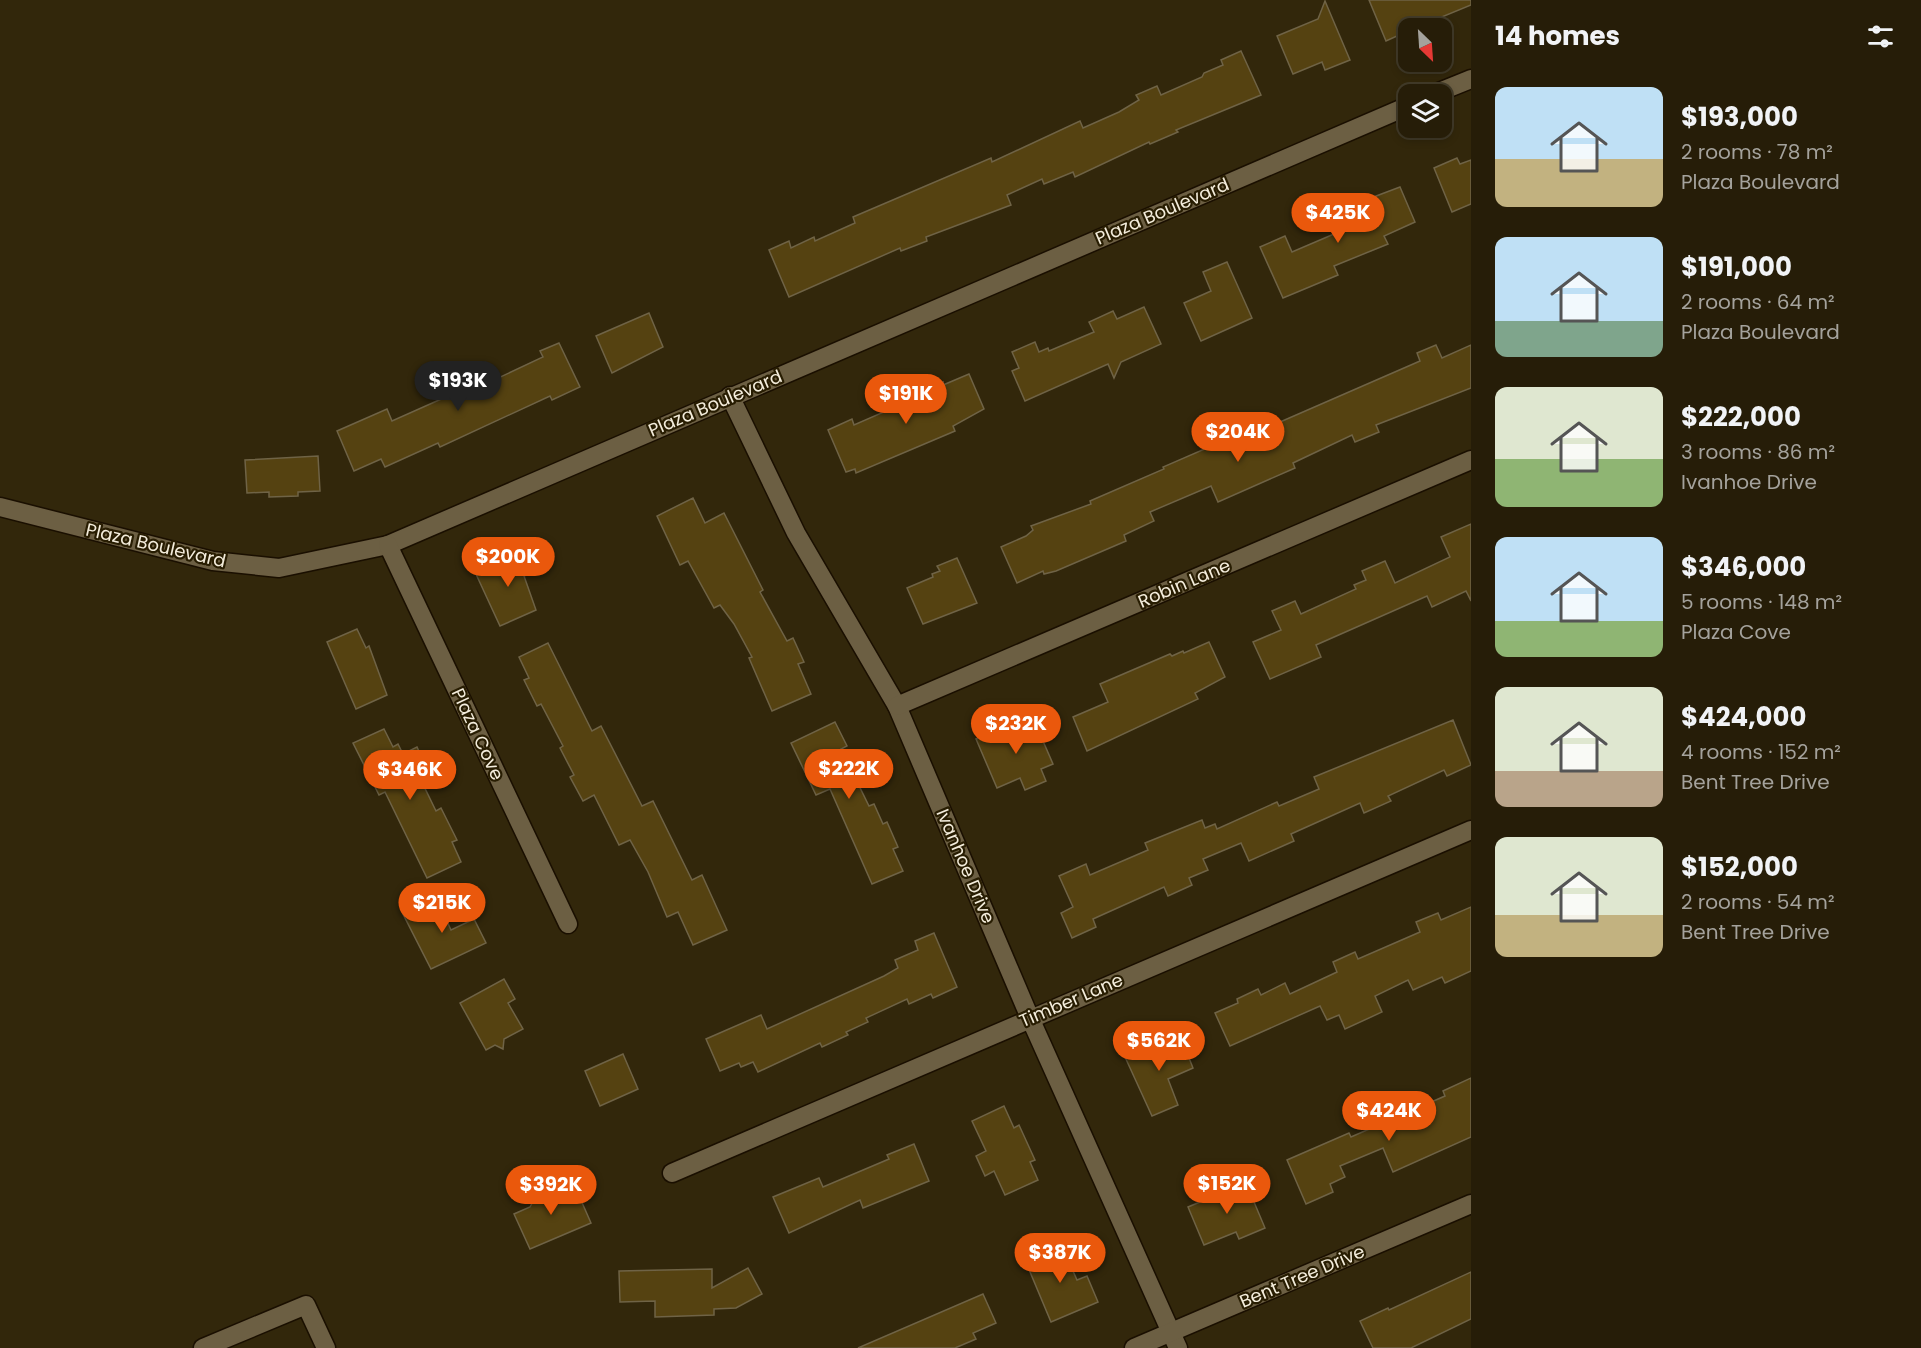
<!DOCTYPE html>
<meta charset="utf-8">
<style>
:root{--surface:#261d08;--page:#2e2612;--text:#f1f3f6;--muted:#a4a29c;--line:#423b29;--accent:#ea580c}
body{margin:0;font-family:Poppins,sans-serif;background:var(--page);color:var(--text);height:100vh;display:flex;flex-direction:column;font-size:22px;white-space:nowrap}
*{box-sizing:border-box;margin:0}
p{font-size:20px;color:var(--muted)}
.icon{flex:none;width:33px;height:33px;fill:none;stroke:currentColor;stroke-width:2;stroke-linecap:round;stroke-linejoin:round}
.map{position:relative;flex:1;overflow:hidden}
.details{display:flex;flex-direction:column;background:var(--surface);width:450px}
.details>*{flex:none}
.needle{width:39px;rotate:155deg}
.tools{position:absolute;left:1398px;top:18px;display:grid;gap:12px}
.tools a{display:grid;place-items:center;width:54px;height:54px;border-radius:12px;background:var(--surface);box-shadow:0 3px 9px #0003,0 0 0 2px var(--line);font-size:30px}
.price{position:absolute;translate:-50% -51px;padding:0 14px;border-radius:21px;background:var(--accent);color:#fff;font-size:20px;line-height:39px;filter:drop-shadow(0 2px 3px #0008)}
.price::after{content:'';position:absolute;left:50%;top:36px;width:18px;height:14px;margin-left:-9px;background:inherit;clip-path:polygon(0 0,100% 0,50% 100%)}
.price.on{background:#222;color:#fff}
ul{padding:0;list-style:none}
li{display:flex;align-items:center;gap:18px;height:150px;padding:0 24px}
li span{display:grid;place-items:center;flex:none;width:168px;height:120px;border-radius:12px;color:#555}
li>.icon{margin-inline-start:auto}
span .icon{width:72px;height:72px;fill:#fffc;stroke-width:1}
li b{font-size:26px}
h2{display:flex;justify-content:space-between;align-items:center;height:72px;padding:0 24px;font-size:26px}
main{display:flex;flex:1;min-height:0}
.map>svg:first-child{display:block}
</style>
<main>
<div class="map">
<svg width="1471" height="1348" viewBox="0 0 1471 1348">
<rect width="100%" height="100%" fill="#32270b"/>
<!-- building -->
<g fill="#554211" stroke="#6f6346" stroke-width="1.5">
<polygon points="1369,0 1471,0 1471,5 1415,28 1408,28 1408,31 1386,41"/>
<polygon points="1325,1 1350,60 1325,70 1322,62 1293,74 1277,36 1318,19"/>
<polygon points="1241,51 1261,95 1176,130 1178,132 1150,144 1149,142 1075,177 1073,172 1044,184 1042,179 1007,195 1011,205 926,237 927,241 901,251 900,248 789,297 769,250 789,241 791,248 814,237 815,241 855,223 853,217 991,158 992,162 1080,121 1083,128 1119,112 1139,100 1136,95 1157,86 1161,95 1202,77 1204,73 1223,65 1221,60"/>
<polygon points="1457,158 1460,164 1471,160 1471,204 1452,212 1434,168"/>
<polygon points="1400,187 1415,222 1384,236 1388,244 1334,266 1338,275 1283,298 1260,247 1285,236 1292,252 1355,225 1347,207"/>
<polygon points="1227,262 1252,318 1201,341 1184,303 1211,291 1203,272"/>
<polygon points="1144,307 1161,344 1121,362 1114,378 1108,364 1025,401 1012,371 1019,368 1012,352 1035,342 1039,352 1048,348 1049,351 1094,332 1089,322 1113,311 1117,319"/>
<polygon points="649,313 663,347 612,373 596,336"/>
<polygon points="559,343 580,387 552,400 550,396 440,447 438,443 385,467 381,459 354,471 337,431 387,409 392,421 457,392 455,386 474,378 479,387 543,357 540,351"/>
<polygon points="1436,345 1442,358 1471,345 1471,388 1376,425 1379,432 1355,442 1352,435 1293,463 1295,468 1218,502 1211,486 1150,512 1154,521 1124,535 1126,541 1056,571 1044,574 1043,571 1017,583 1001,547 1026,536 1033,530 1031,526 1091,504 1090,501 1164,469 1163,467 1223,441 1225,446 1420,361 1417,353"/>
<polygon points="969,374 984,409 953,426 955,431 856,473 855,469 846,472 828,430 852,419 854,425 916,398 913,392 930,384 932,387 943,382 943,385"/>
<polygon points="318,456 320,491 298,492 298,496 269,497 269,492 247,493 245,460"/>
<polygon points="693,498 705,523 724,513 763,590 760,592 787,641 793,638 804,662 798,664 811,694 772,711 749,658 752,657 734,624 720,605 714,608 688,561 680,565 657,516"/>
<polygon points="1471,524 1471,601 1466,591 1432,607 1427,596 1316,645 1321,657 1270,679 1253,642 1281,630 1272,611 1295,601 1301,614 1356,589 1354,585 1366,580 1362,571 1385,561 1395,583 1450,557 1441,537"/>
<polygon points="522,552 531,573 524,576 536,610 500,626 475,572"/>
<polygon points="957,558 977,603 923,624 907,588 933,577 932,574 940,571 937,566"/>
<polygon points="357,629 366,648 369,646 387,695 356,709 327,642"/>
<polygon points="1209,642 1225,677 1195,693 1198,699 1087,751 1073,717 1108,702 1100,684 1170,654 1172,656 1183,651 1184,653"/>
<polygon points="548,643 592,731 601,726 642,806 653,801 692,880 702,875 727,930 693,945 678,912 667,917 648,872 630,840 619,845 594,795 583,801 570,777 574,775 560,748 563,746 541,704 537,706 524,680 529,678 519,657"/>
<polygon points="1033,718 1053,764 1041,769 1046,781 1025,790 1020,778 997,788 976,739"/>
<polygon points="1453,720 1471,765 1447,776 1444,770 1388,796 1391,801 1364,813 1360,803 1291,834 1294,841 1249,861 1241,843 1203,859 1208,870 1189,878 1192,885 1168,896 1164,887 1093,919 1096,927 1072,938 1061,913 1073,907 1059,876 1086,864 1090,875 1148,850 1145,843 1202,820 1205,828 1215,824 1217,829 1277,802 1279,806 1319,789 1314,777"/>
<polygon points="835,722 847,746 841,749 869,806 874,804 883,824 887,822 898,847 893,849 903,871 872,884 830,789 816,795 791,743"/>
<polygon points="384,729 393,747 398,744 403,754 417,747 428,771 419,776 436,811 441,808 457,840 452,842 461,862 427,878 385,792 379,795 353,743"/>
<polygon points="437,899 451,930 474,919 486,943 431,969 403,914"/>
<polygon points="1471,907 1471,971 1445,983 1442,977 1413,990 1408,980 1375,996 1382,1012 1345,1029 1339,1015 1327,1020 1320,1006 1230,1046 1215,1013 1238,1003 1237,999 1258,989 1261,995 1285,983 1290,994 1337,972 1333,962 1355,952 1358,959 1420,932 1416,922 1438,913 1441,920"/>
<polygon points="934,933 957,987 933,998 931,994 909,1004 907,999 866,1018 868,1022 846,1032 848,1035 822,1047 820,1043 758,1072 753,1062 741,1067 739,1063 720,1071 706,1039 761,1015 767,1029 884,976 898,968 895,960 918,950 915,941"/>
<polygon points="504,979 515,999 508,1003 523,1029 504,1039 503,1049 495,1045 486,1050 460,1003"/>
<polygon points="1180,1035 1193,1068 1168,1079 1178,1105 1152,1116 1125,1057"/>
<polygon points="623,1054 638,1089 600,1106 585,1071"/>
<polygon points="1471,1078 1471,1137 1393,1172 1383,1148 1340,1166 1345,1177 1330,1184 1333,1192 1306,1204 1287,1160 1349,1133 1351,1137 1445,1096 1443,1091"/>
<polygon points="1004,1106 1014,1128 1019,1125 1035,1160 1030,1162 1038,1180 1005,1195 994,1171 985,1176 976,1156 986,1151 972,1121"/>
<polygon points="914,1144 929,1181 863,1208 860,1200 789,1233 773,1197 819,1178 823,1187 889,1159 887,1155"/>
<polygon points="547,1175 554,1191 563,1187 570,1202 580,1198 591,1223 530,1249 514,1214 530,1207"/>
<polygon points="1246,1183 1265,1228 1239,1239 1236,1232 1204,1245 1188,1207"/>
<polygon points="1061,1244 1077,1280 1087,1276 1098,1302 1051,1322 1025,1260"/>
<polygon points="748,1268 762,1294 736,1308 714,1309 714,1315 655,1317 655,1301 620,1302 619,1271 712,1269 712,1288"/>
<polygon points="1471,1272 1471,1319 1411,1348 1373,1348 1360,1321 1388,1308 1389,1310"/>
<polygon points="983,1294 996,1323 973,1333 976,1339 955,1348 858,1348"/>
</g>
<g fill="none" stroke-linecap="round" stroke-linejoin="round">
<!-- street casing -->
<g stroke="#1a0f00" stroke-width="21">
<g id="street">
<polyline points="1434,94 1471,79"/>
<polyline points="730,396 796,533 897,706 1030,1018 1178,1348"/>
<polyline points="0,507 213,561 279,568 388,545 1408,106"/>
<polyline points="388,545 568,924"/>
<polyline points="897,706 1471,460"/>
<polyline points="672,1173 1471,830"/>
<polyline points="203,1348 306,1305 326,1348"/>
<polyline points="1134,1348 1471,1204"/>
</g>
</g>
<!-- street -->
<use href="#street" stroke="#6c5f43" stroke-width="18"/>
</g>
<g text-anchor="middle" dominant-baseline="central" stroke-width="4.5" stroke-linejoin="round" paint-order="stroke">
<!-- street labels -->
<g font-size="18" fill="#f4eddc" stroke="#281d02">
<text transform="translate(1162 211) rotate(-23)">Plaza Boulevard</text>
<text transform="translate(715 403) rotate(-23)">Plaza Boulevard</text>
<text transform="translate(156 545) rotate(13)">Plaza Boulevard</text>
<text transform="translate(1184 583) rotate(-23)">Robin Lane</text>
<text transform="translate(478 734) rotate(65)">Plaza Cove</text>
<text transform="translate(966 866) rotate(67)">Ivanhoe Drive</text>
<text transform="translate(1071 1000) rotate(-23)">Timber Lane</text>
<text transform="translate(1302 1276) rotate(-23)">Bent Tree Drive</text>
</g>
</g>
</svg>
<div class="tools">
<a><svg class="needle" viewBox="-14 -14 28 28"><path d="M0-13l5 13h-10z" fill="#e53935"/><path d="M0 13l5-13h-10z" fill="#a4a29c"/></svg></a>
<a><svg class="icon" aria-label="layers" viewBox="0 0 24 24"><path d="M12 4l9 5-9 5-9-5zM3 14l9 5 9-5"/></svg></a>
</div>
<b class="price" style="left:1338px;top:244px">$425K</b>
<b class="price on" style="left:458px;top:412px">$193K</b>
<b class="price" style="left:906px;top:425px">$191K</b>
<b class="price" style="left:1238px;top:463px">$204K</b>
<b class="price" style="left:508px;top:588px">$200K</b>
<b class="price" style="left:1016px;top:755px">$232K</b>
<b class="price" style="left:849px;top:800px">$222K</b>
<b class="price" style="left:410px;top:801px">$346K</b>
<b class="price" style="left:442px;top:934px">$215K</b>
<b class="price" style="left:1159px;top:1072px">$562K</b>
<b class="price" style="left:1389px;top:1142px">$424K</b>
<b class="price" style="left:1227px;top:1215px">$152K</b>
<b class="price" style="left:551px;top:1216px">$392K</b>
<b class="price" style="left:1060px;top:1284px">$387K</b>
</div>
<section class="details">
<h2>14 homes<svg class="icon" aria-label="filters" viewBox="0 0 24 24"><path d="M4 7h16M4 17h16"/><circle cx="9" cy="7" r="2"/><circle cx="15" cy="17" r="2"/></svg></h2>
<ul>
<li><span style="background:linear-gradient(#bfe0f5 60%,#c2b280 0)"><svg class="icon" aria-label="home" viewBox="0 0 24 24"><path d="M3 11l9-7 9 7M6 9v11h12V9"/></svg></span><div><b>$193,000</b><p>2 rooms · 78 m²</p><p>Plaza Boulevard</p></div></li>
<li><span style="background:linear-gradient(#bfe0f5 70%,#7fa58c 0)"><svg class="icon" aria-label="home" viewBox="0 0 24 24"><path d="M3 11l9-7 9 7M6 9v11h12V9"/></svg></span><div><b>$191,000</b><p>2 rooms · 64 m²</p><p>Plaza Boulevard</p></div></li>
<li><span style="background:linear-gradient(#dfe7d0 60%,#8fb573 0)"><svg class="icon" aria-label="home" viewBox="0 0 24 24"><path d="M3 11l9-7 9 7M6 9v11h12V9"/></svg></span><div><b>$222,000</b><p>3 rooms · 86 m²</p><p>Ivanhoe Drive</p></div></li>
<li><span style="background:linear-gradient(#bfe0f5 70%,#8fb573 0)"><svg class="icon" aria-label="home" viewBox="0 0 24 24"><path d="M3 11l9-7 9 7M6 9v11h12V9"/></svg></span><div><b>$346,000</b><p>5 rooms · 148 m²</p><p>Plaza Cove</p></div></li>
<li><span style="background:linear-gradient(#dfe7d0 70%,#b9a48a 0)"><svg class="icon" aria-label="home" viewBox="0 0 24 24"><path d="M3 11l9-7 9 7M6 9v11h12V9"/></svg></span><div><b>$424,000</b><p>4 rooms · 152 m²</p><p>Bent Tree Drive</p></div></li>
<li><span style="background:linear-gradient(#dfe7d0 65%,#c2b280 0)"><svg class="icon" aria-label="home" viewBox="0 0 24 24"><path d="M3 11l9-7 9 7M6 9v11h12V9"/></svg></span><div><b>$152,000</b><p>2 rooms · 54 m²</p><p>Bent Tree Drive</p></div></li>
</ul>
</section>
</main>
